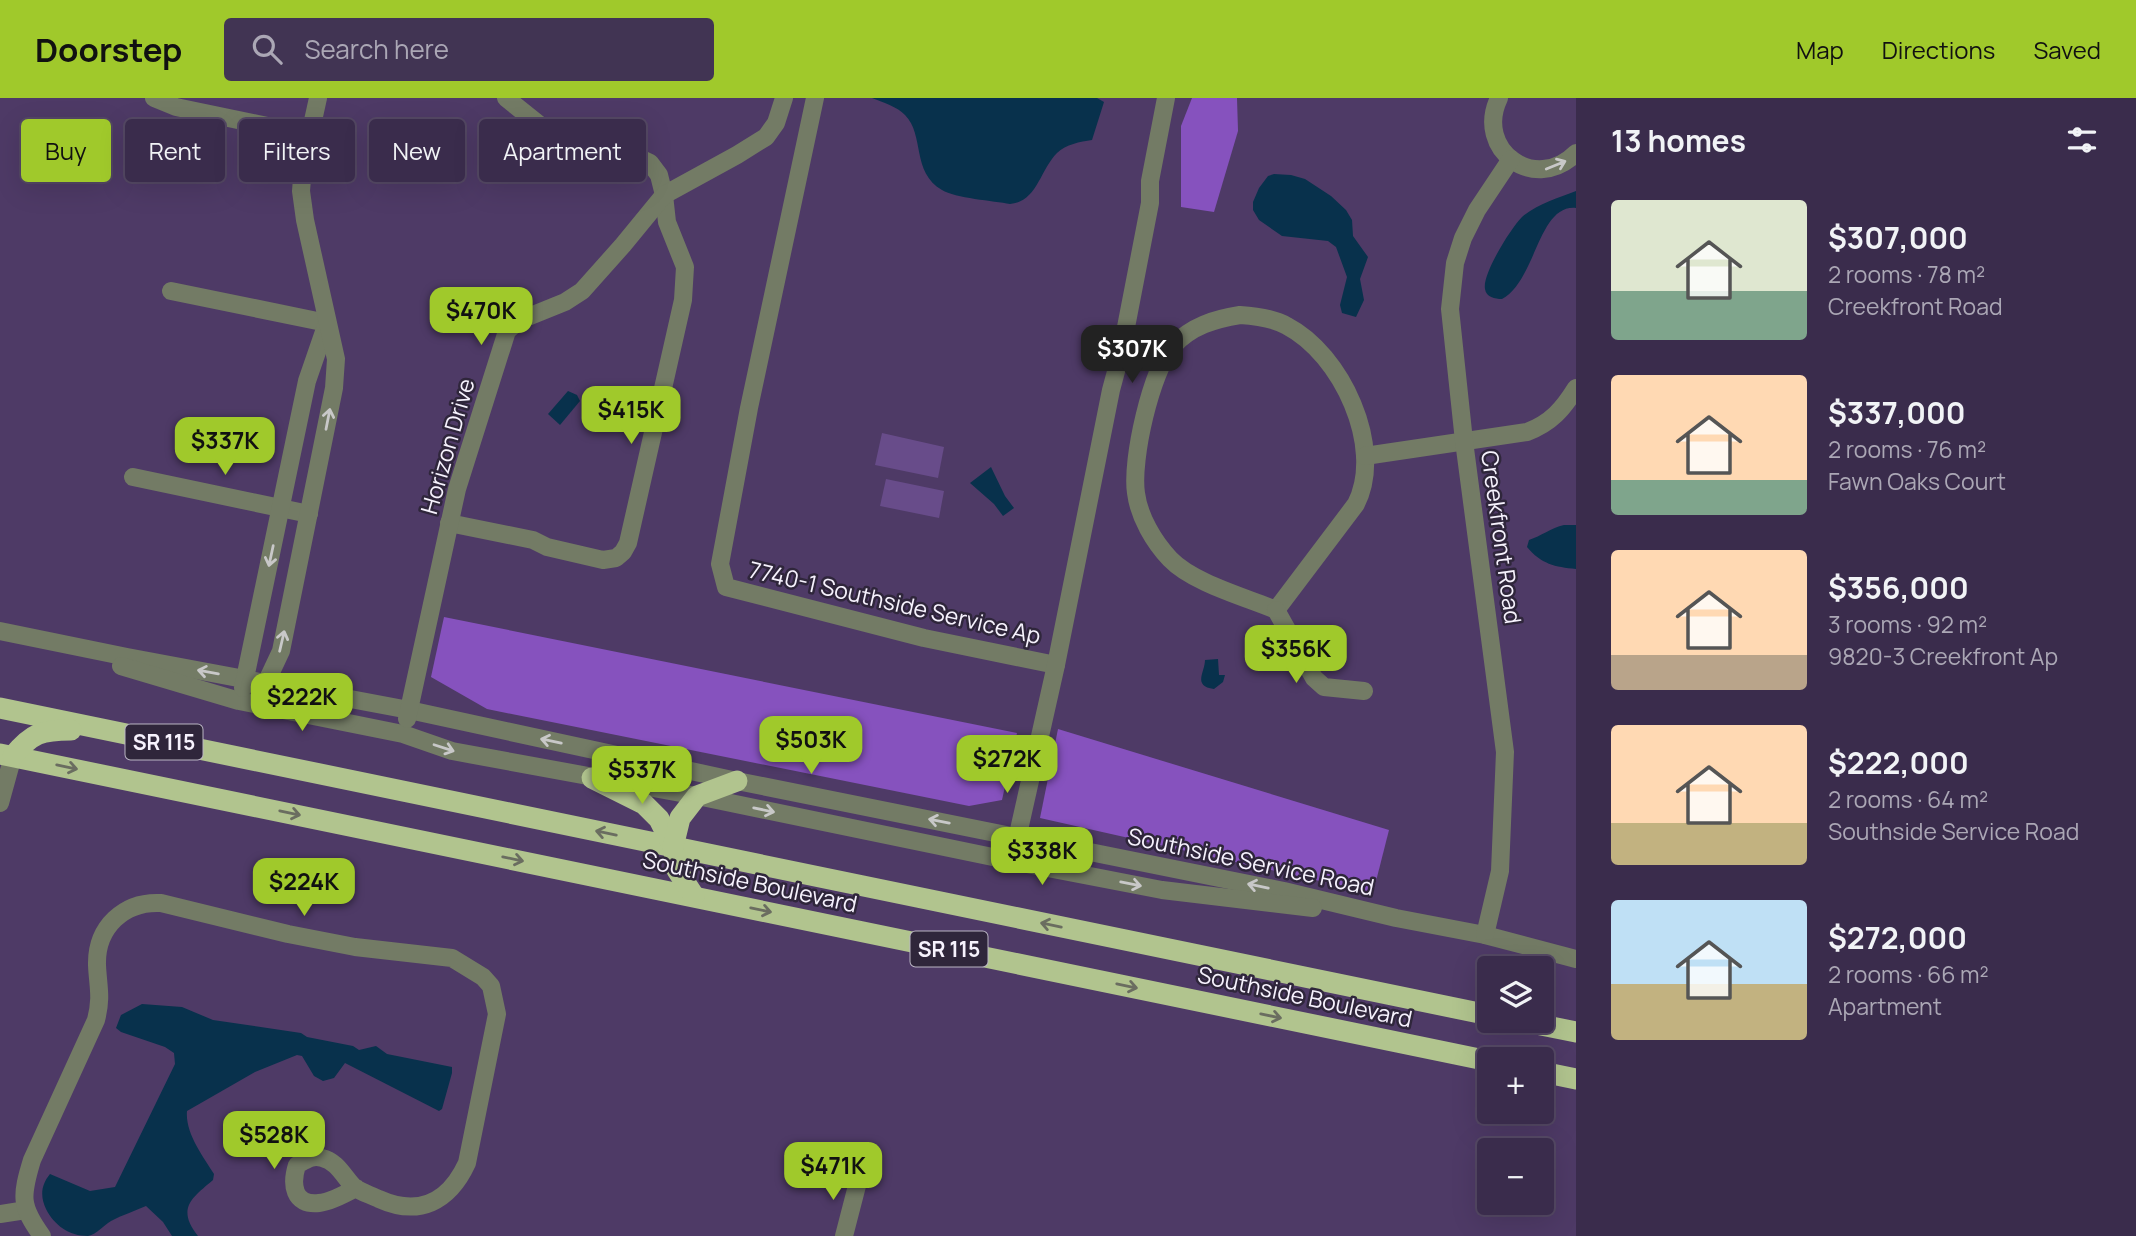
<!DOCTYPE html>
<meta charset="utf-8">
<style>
:root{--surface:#3a2c4c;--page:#413453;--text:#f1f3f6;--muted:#aba7b5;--line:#544864;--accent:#a0c92b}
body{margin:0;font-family:Manrope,sans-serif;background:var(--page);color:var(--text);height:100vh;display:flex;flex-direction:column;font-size:26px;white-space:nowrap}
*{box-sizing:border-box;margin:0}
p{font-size:23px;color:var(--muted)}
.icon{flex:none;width:38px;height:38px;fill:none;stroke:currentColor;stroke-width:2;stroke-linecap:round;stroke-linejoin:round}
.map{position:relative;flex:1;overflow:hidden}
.sheet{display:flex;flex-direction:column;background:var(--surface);width:560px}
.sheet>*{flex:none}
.banner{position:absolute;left:21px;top:21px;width:665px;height:63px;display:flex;gap:14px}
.controls{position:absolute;left:1477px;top:858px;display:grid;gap:14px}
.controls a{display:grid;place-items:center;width:77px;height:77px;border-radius:7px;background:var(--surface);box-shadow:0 7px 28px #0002,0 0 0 2px var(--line);font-size:35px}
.price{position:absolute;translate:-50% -60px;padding:0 16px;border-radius:14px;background:var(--accent);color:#111;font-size:23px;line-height:46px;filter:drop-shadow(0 2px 4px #0008)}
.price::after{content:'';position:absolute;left:50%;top:42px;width:21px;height:16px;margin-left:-10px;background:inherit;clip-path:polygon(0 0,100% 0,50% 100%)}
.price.selected{background:#222;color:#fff}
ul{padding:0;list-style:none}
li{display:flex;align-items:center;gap:21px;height:175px;padding:0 35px}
li span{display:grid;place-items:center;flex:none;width:196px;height:140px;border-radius:7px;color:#555}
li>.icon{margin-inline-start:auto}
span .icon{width:84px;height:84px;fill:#fffc;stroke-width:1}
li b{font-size:30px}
h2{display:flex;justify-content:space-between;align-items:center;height:84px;padding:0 35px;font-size:30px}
.tag{padding:0 24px;border-radius:7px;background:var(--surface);box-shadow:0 7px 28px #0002,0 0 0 2px var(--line);font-size:24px;line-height:63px}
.tag.selected{background:var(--accent);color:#111}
header{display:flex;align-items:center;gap:42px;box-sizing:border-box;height:98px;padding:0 35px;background:var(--accent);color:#111}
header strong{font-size:33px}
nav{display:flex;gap:38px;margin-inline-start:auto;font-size:24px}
.search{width:490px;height:63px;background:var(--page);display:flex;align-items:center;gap:18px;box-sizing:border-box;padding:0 24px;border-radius:7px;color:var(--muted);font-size:26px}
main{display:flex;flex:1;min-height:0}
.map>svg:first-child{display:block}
</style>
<header>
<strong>Doorstep</strong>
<div class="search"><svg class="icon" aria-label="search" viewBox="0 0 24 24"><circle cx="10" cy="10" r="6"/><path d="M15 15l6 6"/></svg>Search here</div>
<nav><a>Map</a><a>Directions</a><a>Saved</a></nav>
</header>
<main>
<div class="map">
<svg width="1576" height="1138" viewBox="0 0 1576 1138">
<rect width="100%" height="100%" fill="#4e3a66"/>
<!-- green -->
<g fill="#684c8a">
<polygon points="882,335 944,349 938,380 875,367"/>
<polygon points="886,381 944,393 939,420 880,408"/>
</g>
<!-- forest -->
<g fill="#8652be">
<polygon points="1192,0 1237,0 1238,33 1214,114 1181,109 1181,28"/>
<polygon points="444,519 1017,635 1002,702 969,708 487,611 431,579"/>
<polygon points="1058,631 1389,732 1373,795 1040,720"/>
</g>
<!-- water -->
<g fill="#08314c">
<path d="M872 0H1097L1104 4 1092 42C1080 44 1066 46 1057 55 1040 72 1037 104 1010 106 994 103 955 100 942 92 911 74 925 37 905 17 898 9 882 4 872 0Z"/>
<polygon points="1274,76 1291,77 1305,81 1331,98 1346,112 1352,122 1353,138 1368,159 1360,181 1364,202 1356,219 1342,215 1340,207 1347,179 1336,149 1328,143 1282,138 1259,122 1253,112 1253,104 1259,90 1268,78"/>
<path d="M1576 93V110C1538 106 1536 183 1502 201 1495 201 1486 199 1485 191 1482 176 1511 130 1522 119 1537 106 1558 100 1576 93Z"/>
<polygon points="568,293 577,297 580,303 560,327 548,316"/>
<polygon points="991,369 1005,398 1014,410 1003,418 994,406 970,385"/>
<path d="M1564 427H1576V471C1555 469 1541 466 1527 449L1529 442C1541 438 1551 430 1564 427Z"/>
<path d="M1218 561 1219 577H1225L1223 584 1214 591C1192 588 1205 574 1205 562Z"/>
<path d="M142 906 182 909 213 922 301 935 307 939 353 948 359 952 376 948 387 956 452 969V975L442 1011 439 1013 345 965 334 980 323 983 314 978 302 958 297 957 255 974 187 1013C185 1035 203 1058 214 1076L213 1082C192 1100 176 1110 198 1138H172L163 1124 146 1108C135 1113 122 1117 111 1123 104 1127 97 1136 88 1138 69 1138 54 1127 46 1111 40 1098 41 1087 50 1076L90 1093 115 1089 175 966 174 955 165 949 121 934 116 930 121 917Z"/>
</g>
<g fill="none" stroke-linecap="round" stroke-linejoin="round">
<!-- minor -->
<g stroke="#737b65" stroke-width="18">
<polyline points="154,0 176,9 310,37"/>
<polyline points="815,0 749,310 720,466 726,489 924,540 1056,567"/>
<path d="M1499 0C1474 52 1535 96 1576 55"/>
<polyline points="171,193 327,225"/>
<path d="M1240 217C1256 218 1273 220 1287 228 1341 256 1385 349 1356 406L1276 512C1245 499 1193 485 1170 461 1154 444 1139 419 1136 395 1131 362 1151 273 1173 248 1191 228 1215 221 1240 217Z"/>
<path d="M1365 358 1527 334C1551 325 1563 311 1576 290"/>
<polyline points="133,379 309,416"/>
<polyline points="449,425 533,442 547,449 603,462 616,460 623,454 628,445 683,202 685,169 667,124 664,97 659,77 650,65 635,58 563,41 551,36 506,0"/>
<polyline points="1276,512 1314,580 1324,589 1364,593"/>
<polyline points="0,533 127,559 409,612 737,683 1284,793 1396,820 1485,837 1576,861"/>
<polyline points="121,568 239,603 403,636 452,653 697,698 1012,763 1162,792 1313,810"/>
<polyline points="243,590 307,283 327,225"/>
<polyline points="264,594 266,585 281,553 334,290 336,261 305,122 301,93 303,68 318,0"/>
<polyline points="407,621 457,391 507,233 518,223 565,204 582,193 623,147 664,97 737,57 766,39 776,25 784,0"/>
<polyline points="0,705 13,658"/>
<polyline points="1012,763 1056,567 1111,292 1121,255 1150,105 1150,83 1166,0"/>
<polyline points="1485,837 1500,773 1505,654 1464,343 1450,211 1455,165 1463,140 1477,112 1511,61"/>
<polyline points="0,1116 26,1112"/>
<path d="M42 1138C20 1108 21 1098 32 1062L96 922C102 899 98 889 97 867 96 829 124 803 161 805L288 836 355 849 452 860 483 879 491 888 497 916 467 1065C449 1104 419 1119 379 1101 371 1097 360 1094 354 1089 344 1079 337 1063 322 1060 312 1057 306 1062 297 1067 291 1086 293 1108 319 1105 329 1104 347 1095 356 1090"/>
<polyline points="844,1138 859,1080"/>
</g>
<!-- highway -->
<g stroke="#b1c48e" stroke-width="21">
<polyline points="0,610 1489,917"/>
<polyline points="0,656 1489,963"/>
<path d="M13 658C32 635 41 632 71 632"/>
<polyline points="592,680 644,706 659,721 673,749 677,772 694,798"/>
<polyline points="673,749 680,720 697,698 737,683"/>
<polyline points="1517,922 1576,934"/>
<polyline points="1542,974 1576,981"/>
</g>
</g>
<!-- one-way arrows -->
<defs><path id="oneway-shaft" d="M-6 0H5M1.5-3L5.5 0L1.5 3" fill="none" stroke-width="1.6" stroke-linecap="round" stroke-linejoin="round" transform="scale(1.75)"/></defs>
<g stroke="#c8c8c8">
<use href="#oneway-shaft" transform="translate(1556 67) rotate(-22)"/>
<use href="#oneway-shaft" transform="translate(328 321) rotate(-79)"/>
<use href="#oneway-shaft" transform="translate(271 458) rotate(102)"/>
<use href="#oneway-shaft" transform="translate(282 543) rotate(-77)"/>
<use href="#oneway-shaft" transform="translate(208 574) rotate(-170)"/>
<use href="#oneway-shaft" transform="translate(551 643) rotate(-168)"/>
<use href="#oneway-shaft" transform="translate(444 650) rotate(18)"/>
<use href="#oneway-shaft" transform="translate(764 712) rotate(12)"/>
<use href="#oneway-shaft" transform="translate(939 723) rotate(-169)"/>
<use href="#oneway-shaft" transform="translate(1131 786) rotate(11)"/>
<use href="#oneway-shaft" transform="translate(1258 788) rotate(-168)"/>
</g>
<g stroke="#6a6d60">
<use href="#oneway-shaft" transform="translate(67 669) rotate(12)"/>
<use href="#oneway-shaft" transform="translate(290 715) rotate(12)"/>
<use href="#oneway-shaft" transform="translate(606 735) rotate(-168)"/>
<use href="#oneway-shaft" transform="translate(513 761) rotate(12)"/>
<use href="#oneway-shaft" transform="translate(761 812) rotate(12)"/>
<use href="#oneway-shaft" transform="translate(1051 827) rotate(-168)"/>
<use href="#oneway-shaft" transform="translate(1127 888) rotate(12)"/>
<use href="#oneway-shaft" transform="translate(1271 918) rotate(12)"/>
</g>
<g text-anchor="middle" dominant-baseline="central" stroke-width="5" stroke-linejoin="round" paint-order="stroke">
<!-- shield labels -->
<g fill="#2f263b" stroke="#bab5c3" stroke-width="2">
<rect x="125.5" y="626.5" width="77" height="35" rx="5"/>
<rect x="910.5" y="833.5" width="77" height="35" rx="5"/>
</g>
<g font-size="21" font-weight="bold" fill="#f6f2fd">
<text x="164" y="644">SR 115</text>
<text x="949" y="851">SR 115</text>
</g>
<!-- street labels -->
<g font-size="23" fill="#f6f2fd" stroke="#2f263b">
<text transform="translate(447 348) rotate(-74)">Horizon Drive</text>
<text transform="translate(1502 439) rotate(82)">Creekfront Road</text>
<text transform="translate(895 504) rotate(13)">7740-1 Southside Service Ap</text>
<text transform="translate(1251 763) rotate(12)">Southside Service Road</text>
<text transform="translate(750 783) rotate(12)">Southside Boulevard</text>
<text transform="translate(1305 898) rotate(12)">Southside Boulevard</text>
</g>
</g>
</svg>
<div class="controls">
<a><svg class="icon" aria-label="layers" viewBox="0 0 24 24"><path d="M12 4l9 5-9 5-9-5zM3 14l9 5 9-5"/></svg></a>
<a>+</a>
<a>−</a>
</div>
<b class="price" style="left:481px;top:249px">$470K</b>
<b class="price selected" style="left:1132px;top:287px">$307K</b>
<b class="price" style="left:631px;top:348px">$415K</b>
<b class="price" style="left:225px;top:379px">$337K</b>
<b class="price" style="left:1296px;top:587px">$356K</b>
<b class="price" style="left:302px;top:635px">$222K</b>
<b class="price" style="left:811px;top:678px">$503K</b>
<b class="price" style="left:1007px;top:697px">$272K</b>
<b class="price" style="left:642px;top:708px">$537K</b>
<b class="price" style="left:1042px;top:789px">$338K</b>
<b class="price" style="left:304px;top:820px">$224K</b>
<b class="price" style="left:274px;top:1073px">$528K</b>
<b class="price" style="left:833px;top:1104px">$471K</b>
<div class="banner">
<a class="tag selected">Buy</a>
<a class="tag">Rent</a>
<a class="tag">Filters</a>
<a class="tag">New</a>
<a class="tag">Apartment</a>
</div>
</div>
<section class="sheet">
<h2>13 homes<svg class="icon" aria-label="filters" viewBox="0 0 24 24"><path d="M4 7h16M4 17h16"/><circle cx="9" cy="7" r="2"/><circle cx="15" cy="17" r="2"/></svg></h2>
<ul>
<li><span style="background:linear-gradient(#dfe7d0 65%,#7fa58c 0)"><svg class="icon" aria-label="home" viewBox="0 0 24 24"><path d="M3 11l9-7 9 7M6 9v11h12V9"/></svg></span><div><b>$307,000</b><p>2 rooms · 78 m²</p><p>Creekfront Road</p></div></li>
<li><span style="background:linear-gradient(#ffd9b3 75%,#7fa58c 0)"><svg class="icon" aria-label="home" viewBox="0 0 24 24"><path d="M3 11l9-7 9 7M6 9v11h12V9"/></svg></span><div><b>$337,000</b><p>2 rooms · 76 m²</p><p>Fawn Oaks Court</p></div></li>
<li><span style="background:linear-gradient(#ffd9b3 75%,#b9a48a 0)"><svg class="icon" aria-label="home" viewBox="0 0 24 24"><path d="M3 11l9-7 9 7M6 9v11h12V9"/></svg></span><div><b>$356,000</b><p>3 rooms · 92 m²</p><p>9820-3 Creekfront Ap</p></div></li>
<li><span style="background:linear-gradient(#ffd9b3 70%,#c2b280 0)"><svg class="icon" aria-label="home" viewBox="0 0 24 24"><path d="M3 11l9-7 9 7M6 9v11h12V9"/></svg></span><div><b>$222,000</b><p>2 rooms · 64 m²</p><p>Southside Service Road</p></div></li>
<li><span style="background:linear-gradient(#bfe0f5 60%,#c2b280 0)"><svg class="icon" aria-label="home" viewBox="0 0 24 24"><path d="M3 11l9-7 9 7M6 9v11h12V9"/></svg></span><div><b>$272,000</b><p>2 rooms · 66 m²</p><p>Apartment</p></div></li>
</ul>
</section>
</main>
